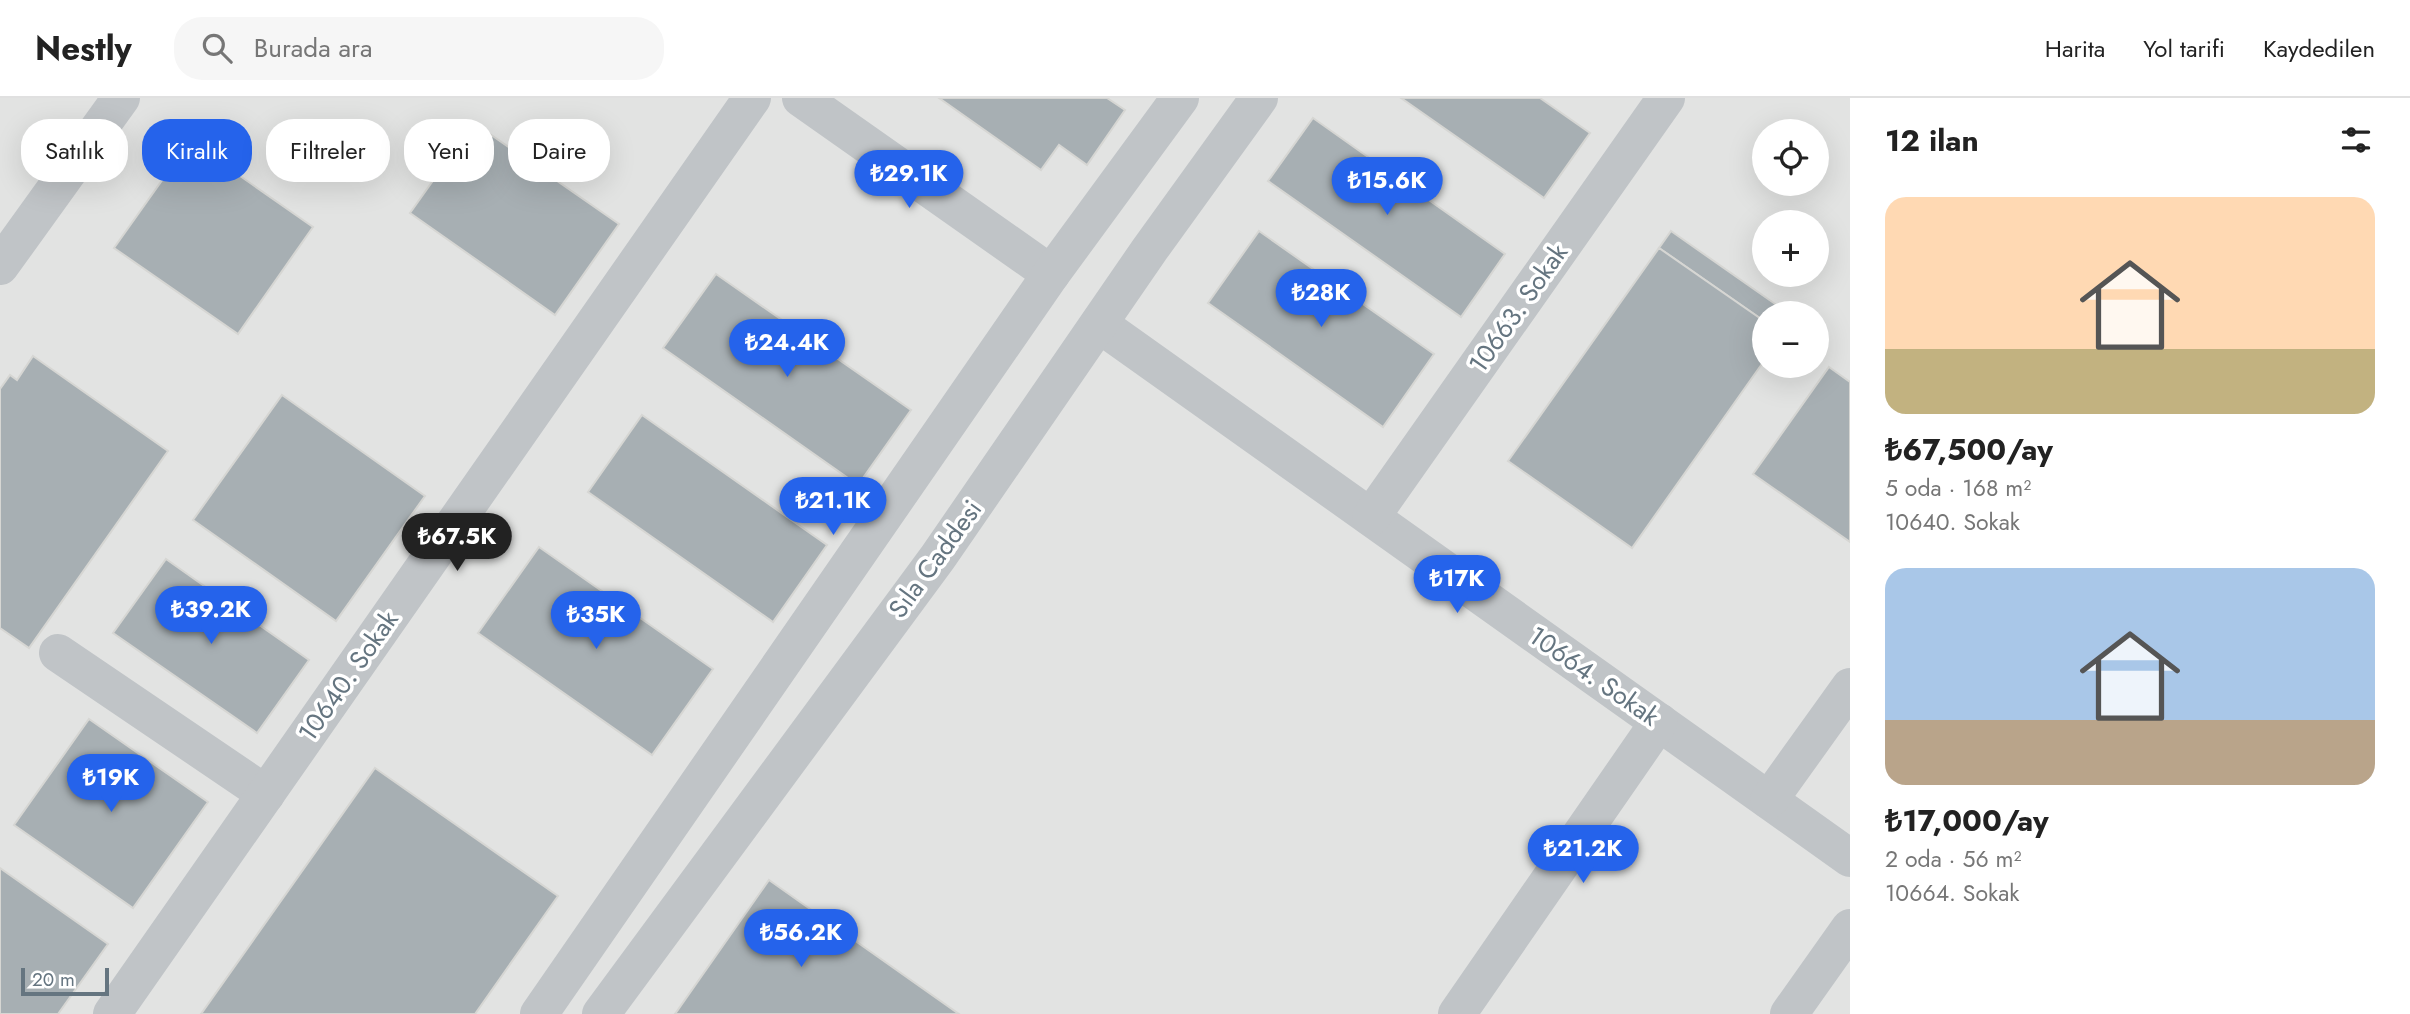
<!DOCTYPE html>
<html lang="tr">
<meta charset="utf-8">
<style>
:root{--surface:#fff;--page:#f6f6f6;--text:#222;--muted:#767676;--line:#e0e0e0;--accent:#2563eb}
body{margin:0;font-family:Jost,sans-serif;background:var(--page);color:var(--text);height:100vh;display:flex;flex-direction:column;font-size:26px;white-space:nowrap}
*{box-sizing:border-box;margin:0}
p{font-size:23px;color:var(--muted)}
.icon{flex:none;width:38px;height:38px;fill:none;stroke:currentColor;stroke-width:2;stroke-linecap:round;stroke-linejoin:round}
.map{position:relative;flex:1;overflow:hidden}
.details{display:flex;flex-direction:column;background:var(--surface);width:560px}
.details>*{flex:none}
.top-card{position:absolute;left:21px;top:21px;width:665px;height:63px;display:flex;gap:14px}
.tools{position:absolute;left:1752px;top:21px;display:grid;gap:14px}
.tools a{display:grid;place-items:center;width:77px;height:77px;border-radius:50%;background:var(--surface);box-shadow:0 7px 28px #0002;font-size:35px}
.scale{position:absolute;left:21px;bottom:18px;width:88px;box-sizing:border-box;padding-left:7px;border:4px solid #657580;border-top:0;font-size:19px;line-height:24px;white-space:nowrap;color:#657580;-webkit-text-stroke:5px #fff;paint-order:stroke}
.price{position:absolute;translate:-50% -60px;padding:0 16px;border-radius:24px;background:var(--accent);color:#fff;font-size:23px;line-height:46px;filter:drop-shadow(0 2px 4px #0008)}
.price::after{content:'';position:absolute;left:50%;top:42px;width:21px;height:16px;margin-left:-10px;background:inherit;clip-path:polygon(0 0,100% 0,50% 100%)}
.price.selected{background:#222;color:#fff}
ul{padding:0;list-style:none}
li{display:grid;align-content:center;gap:14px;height:371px;padding:0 35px}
li span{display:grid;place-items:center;height:217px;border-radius:21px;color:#555}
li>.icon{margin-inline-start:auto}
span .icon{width:126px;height:126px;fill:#fffc;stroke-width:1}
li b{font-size:30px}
h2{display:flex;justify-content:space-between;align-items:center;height:84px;padding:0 35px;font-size:30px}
.chip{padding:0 24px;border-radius:28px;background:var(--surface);box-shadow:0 7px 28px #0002;font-size:24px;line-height:63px}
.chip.selected{background:var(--accent);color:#fff}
header{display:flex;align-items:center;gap:42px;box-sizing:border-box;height:98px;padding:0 35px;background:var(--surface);border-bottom:2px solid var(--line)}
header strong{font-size:33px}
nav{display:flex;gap:38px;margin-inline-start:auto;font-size:24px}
.search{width:490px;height:63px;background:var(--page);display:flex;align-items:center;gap:18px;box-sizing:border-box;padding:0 24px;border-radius:28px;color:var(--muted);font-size:26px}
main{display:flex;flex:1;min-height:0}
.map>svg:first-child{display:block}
</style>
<header>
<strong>Nestly</strong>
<div class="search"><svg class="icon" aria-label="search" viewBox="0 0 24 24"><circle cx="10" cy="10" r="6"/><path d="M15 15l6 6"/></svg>Burada ara</div>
<nav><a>Harita</a><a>Yol tarifi</a><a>Kaydedilen</a></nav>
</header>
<main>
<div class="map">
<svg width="1850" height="916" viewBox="0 0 1850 916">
<rect width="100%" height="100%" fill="#f4f4f1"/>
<!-- built -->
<path fill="#e2e3e2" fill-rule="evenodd" d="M0 0H1850V916H0ZM1764 33H1816V86H1764ZM1764 124H1816V177H1764ZM1764 215H1816V268H1764Z"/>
<!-- building -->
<g fill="#a7afb3" stroke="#d6d6d3" stroke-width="2">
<polygon points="939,0 1107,0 1125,12 1087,67 1059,47 1041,72"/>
<polygon points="1401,0 1540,0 1590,35 1544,100"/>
<polygon points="1313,20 1505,156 1461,219 1268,83"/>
<polygon points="474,25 619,126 555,217 410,115"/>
<polygon points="190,43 313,129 238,236 114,150"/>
<polygon points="1259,133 1434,256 1383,329 1208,205"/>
<polygon points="1671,133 1788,215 1764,215 1764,223 1659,150"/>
<polygon points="1659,150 1764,223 1764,263 1632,450 1508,363"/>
<polygon points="716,176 911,312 858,387 663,250"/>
<polygon points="33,258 168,353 29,550 0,530 0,291 10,277 17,282"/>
<polygon points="1829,269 1850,284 1850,444 1753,376"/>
<polygon points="282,297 425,398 336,523 193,422"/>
<polygon points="642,317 827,447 773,524 588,394"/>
<polygon points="539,449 713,571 652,657 478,535"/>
<polygon points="166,461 309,562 257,635 113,535"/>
<polygon points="89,621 208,704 133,810 14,727"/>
<polygon points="375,670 558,798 475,916 201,916"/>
<polygon points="0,770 108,846 58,916 0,916"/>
<polygon points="769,782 959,916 675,916"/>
</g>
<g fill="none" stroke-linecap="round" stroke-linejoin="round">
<!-- minor -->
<g stroke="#c0c4c7" stroke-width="38">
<polyline points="801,0 1051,176"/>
<polyline points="0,168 121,0"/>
<polyline points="1099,226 1850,760"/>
<polyline points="1371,419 1666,0"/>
<polyline points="58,555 266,696"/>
<polyline points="1769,702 1850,589"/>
<polyline points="112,916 752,0"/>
<polyline points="539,916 1051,176 1180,0"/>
<polyline points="601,916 938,459 1150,151 1259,0"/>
<polyline points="1457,916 1659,624"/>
<polyline points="1789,916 1850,830"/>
</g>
</g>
<g text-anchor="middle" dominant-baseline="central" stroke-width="7" stroke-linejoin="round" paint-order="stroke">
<!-- street labels -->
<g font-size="26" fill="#657580" stroke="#fff">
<text transform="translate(1518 210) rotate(-55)">10663. Sokak</text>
<text transform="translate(935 461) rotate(-54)">Sıla Caddesi</text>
<text transform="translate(348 578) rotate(-55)">10640. Sokak</text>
<text transform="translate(1594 578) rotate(35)">10664. Sokak</text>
</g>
</g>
</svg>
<div class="tools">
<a><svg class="icon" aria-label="locate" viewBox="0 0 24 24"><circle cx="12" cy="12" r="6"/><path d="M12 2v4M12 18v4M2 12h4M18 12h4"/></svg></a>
<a>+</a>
<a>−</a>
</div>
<div class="scale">20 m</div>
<b class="price" style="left:909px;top:112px">₺29.1K</b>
<b class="price" style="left:1387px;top:119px">₺15.6K</b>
<b class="price" style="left:1321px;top:231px">₺28K</b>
<b class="price" style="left:787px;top:281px">₺24.4K</b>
<b class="price" style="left:833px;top:439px">₺21.1K</b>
<b class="price selected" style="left:457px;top:475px">₺67.5K</b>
<b class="price" style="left:1457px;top:517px">₺17K</b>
<b class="price" style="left:211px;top:548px">₺39.2K</b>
<b class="price" style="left:596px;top:553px">₺35K</b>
<b class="price" style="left:111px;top:716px">₺19K</b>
<b class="price" style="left:1583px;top:787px">₺21.2K</b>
<b class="price" style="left:801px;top:871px">₺56.2K</b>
<div class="top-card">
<a class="chip">Satılık</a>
<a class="chip selected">Kiralık</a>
<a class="chip">Filtreler</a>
<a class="chip">Yeni</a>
<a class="chip">Daire</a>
</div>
</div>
<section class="details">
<h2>12 ilan<svg class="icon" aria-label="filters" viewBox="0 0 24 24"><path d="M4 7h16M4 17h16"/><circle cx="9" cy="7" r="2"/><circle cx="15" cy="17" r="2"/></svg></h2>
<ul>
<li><span style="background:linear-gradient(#ffd9b3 70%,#c2b280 0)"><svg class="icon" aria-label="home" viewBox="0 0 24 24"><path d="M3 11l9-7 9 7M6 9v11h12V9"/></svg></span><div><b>₺67,500/ay</b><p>5 oda · 168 m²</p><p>10640. Sokak</p></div></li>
<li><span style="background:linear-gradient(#a9c7e8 70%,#b9a48a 0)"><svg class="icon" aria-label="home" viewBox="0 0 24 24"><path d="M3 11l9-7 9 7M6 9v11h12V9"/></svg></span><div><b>₺17,000/ay</b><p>2 oda · 56 m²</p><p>10664. Sokak</p></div></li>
</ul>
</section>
</main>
